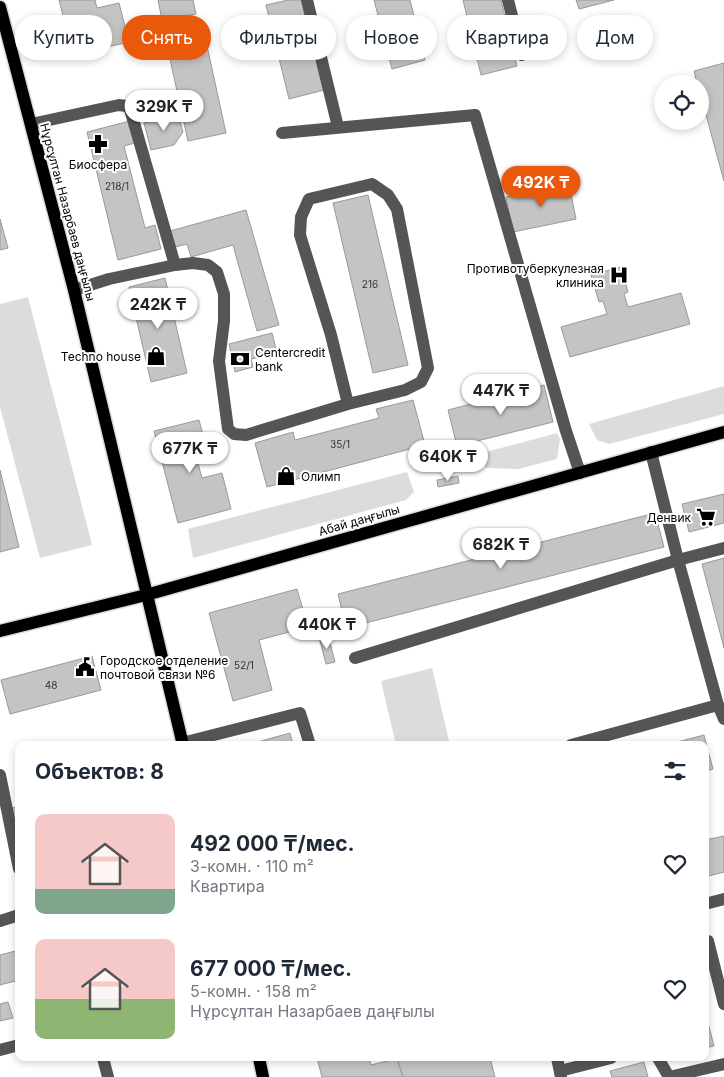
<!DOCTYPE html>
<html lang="ru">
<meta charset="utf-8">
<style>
:root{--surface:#fff;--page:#f6f6f7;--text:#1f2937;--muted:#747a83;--accent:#ea580c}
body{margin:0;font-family:Inter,sans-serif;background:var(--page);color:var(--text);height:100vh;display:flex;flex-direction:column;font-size:19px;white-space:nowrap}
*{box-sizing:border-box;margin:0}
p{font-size:16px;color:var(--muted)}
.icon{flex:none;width:28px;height:28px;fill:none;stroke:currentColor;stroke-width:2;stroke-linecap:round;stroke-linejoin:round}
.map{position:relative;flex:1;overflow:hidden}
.drawer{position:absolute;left:15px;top:741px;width:694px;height:320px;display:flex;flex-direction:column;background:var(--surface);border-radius:10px;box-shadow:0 2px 8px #0003}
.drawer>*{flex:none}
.top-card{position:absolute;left:15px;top:15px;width:695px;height:45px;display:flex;gap:10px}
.tools{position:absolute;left:654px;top:75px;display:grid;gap:10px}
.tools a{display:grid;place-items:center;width:55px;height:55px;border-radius:50%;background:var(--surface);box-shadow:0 2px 8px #0003;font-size:25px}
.price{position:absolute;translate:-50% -42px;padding:0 11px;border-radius:18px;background:#fff;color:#222;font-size:16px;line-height:32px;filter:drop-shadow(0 1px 2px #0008)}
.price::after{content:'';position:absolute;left:50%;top:30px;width:15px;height:11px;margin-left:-8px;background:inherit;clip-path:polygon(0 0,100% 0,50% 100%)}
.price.on{background:var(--accent);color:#fff}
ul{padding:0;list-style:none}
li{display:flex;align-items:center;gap:15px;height:125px;padding:0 20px}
li span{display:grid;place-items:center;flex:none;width:140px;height:100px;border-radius:10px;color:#555}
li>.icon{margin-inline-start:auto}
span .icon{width:60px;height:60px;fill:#fffc;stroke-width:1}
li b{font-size:21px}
h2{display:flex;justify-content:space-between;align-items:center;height:60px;padding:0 20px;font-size:21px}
.chip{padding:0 18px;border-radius:22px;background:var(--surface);box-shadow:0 2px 8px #0003;font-size:18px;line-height:45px}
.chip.on{background:var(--accent);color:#fff}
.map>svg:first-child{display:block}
</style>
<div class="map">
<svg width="724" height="1077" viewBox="0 0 724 1077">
<rect width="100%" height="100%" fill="#fff"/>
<!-- green -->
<g fill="#dcdcdc">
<polygon points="28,297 92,545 40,558 0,407 0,304"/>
<polygon points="724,386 724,414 609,444 597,440 589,424"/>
<polygon points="557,433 560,439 557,459 518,469 486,468 475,455"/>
<polygon points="407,472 414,492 406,500 193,558 188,529"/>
<polygon points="432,668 450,745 396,745 381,681"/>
</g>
<!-- building -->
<g fill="#c4c4c4" stroke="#999">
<polygon points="59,0 95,0 97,8 119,3 129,42 73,55"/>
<polygon points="158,0 193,0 196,14 162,20"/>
<polygon points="288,0 302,0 324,90 289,99 266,5"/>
<polygon points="374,0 410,0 425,60 392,69"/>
<polygon points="463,0 501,0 517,66 481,75"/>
<polygon points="576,0 614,0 579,9"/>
<polygon points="202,23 226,133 188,141 164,32"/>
<polygon points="724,63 724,181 700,93 700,84 697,84 694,71"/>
<polygon points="178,114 183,132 174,145 151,150 144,123"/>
<polygon points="130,121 135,143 124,146 145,228 155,225 161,249 118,260 87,132"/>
<polygon points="569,184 576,219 513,232 506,197"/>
<polygon points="368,195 408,365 373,373 333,203"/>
<polygon points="246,210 279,325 257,331 233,245 191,257 187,244 175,247 170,231"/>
<polygon points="0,219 8,248 0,250"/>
<polygon points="621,267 628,292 624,294 628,307 681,293 690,324 570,357 561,327 607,314 603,301 599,302 591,275"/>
<polygon points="165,278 187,373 151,382 129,287"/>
<polygon points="272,333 277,353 251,359 253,367 235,372 229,344"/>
<polygon points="544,385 553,422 457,446 448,410"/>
<polygon points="413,400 425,445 267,487 255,443 293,432 295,440 379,418 376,409"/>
<polygon points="199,420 205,442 193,445 202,478 222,473 231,509 178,523 154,431"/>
<polygon points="0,470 19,547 0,552"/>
<polygon points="458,476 459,483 438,487 437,480"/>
<polygon points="724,494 724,523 689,532 682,504"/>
<polygon points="655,513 664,547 346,628 338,594"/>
<polygon points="724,558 724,648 702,564"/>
<polygon points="297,589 308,627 259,640 272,690 233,701 209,613"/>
<polygon points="328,635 335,662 326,664 319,637"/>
<polygon points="92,656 101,690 10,714 1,680"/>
<polygon points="290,733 293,745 247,745"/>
<polygon points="704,735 713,769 705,772 705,745 666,745"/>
<polygon points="19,806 19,827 13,828 8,809"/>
<polygon points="724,836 724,872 705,877 705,840"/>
<polygon points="19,950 19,980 0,985 0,955"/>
<polygon points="8,1002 13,1018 0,1021 0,1004"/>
<polygon points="705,1011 714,1046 705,1048"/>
<polygon points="317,1058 369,1058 371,1065 391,1060 390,1058 397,1058 403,1077 322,1077"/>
<polygon points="397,1058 490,1058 495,1077 403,1077"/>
<polygon points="644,1062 648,1077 612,1077 610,1071"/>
</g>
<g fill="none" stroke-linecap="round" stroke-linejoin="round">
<!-- major casing -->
<g stroke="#dbdbdb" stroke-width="15">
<g id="major">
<polyline points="0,7 74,290 183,745"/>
<polyline points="0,631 146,595 724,432"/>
<polyline points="259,1058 263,1077"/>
</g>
</g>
<!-- minor -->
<g stroke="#555" stroke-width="12">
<polyline points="307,0 338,127"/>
<polyline points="508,0 522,55"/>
<polyline points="31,124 119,105 126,106 130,109 175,265 193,263 208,265 217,272 224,294 224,321 219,361 228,429 234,434 246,435 348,404 405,390 421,382 428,368 397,209 388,195 372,184 309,199 301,217 300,235 331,335 348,404"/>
<polyline points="282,133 475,115 566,431 580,473"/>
<polyline points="74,290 109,279 175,265"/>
<polyline points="355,658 678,560 724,548"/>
<polyline points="718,705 724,719"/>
<polyline points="182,743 300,713 310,745"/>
<polyline points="571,745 718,705 678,560 651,452"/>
<polyline points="0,775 19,869"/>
<polyline points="705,904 724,899"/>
<polyline points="0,921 19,915"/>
<polyline points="708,941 724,1004"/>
<polyline points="0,1050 19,1045"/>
<polyline points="103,1058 108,1077"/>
<polyline points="557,1058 561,1077"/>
<polyline points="658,1058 669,1077"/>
<polyline points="560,1071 611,1058"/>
<polyline points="669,1077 724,1064"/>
</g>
<!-- major -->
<use href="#major" stroke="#000" stroke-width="12"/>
</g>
<!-- icons -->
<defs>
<g id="pharmacy-bare" transform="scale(1.5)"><path d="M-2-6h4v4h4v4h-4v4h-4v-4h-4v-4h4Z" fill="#000" stroke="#fff" stroke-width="2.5" paint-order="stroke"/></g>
<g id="hospital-bare" transform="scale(1.5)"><path d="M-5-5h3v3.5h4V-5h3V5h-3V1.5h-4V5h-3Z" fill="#000" stroke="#fff" stroke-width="2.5" paint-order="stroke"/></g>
<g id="shop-bare" transform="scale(1.5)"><path d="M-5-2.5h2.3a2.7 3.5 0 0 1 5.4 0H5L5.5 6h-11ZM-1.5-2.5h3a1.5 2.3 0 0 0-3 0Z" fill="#000" stroke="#fff" stroke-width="2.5" paint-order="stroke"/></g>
<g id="bank-bare" transform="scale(1.5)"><path d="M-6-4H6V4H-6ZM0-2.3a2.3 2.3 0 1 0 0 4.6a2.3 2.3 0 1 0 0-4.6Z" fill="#000" stroke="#fff" stroke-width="2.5" paint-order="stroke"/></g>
<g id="supermarket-bare" transform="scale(1.5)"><path d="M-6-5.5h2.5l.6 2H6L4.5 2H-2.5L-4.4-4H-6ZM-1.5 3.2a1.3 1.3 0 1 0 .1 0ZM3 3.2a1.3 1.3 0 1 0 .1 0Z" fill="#000" stroke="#fff" stroke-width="2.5" paint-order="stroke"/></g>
<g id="civic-bare" transform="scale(1.5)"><path d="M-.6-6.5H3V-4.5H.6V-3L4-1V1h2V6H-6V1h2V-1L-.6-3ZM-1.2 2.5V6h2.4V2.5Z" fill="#000" stroke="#fff" stroke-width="2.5" paint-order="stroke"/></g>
</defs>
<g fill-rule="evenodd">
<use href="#pharmacy-bare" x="98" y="144"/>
<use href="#hospital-bare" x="619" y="275"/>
<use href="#shop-bare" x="156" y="356"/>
<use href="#bank-bare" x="240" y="359"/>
<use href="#shop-bare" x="286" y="476"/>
<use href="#supermarket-bare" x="706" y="517"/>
<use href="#civic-bare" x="85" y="667"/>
</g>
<g text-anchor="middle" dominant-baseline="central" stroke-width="4" stroke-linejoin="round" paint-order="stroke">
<!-- number labels -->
<g font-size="10" fill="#313131">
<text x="117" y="186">218/1</text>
<text x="370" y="284">216</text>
<text x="340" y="444">35/1</text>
<text x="244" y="665">52/1</text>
<text x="51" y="685">48</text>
</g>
<!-- poi labels -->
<g font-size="12" fill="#000" stroke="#fff" text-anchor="end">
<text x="98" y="164" text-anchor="middle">Биосфера</text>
<text x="604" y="268">Противотуберкулезная<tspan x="604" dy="14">клиника</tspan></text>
<text x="255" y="352" text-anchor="start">Centercredit<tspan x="255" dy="14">bank</tspan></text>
<text x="141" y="356">Techno house</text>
<text x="301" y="476" text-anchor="start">Олимп</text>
<text x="691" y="517">Денвик</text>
<text x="100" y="660" text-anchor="start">Городское отделение<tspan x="100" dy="14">почтовой связи №6</tspan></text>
</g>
<!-- street labels -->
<g font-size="12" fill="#000" stroke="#fff">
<text transform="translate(68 212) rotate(75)">Нұрсұлтан Назарбаев даңғылы</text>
<text transform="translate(359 520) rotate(-16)">Абай даңғылы</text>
</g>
</g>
</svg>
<div class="tools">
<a><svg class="icon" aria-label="locate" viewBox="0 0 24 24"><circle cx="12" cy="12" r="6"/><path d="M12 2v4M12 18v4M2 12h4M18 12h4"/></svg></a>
</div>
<b class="price" style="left:164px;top:132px">329K ₸</b>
<b class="price on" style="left:541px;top:208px">492K ₸</b>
<b class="price" style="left:158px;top:330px">242K ₸</b>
<b class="price" style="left:501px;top:416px">447K ₸</b>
<b class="price" style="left:190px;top:474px">677K ₸</b>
<b class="price" style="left:448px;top:482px">640K ₸</b>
<b class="price" style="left:501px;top:570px">682K ₸</b>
<b class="price" style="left:327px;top:650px">440K ₸</b>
<div class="top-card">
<a class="chip">Купить</a>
<a class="chip on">Снять</a>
<a class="chip">Фильтры</a>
<a class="chip">Новое</a>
<a class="chip">Квартира</a>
<a class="chip">Дом</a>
</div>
<section class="drawer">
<h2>Объектов: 8<svg class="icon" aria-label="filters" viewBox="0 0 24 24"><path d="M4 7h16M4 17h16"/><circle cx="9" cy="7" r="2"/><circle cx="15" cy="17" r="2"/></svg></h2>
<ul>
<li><span style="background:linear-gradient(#f6c9c9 75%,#7fa58c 0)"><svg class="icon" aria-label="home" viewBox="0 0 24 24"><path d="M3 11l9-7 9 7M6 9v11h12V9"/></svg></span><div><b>492 000 ₸/мес.</b><p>3-комн. · 110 m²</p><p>Квартира</p></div><svg class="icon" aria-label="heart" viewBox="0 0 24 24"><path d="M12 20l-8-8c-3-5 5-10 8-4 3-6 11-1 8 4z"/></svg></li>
<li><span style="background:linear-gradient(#f6c9c9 60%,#8fb573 0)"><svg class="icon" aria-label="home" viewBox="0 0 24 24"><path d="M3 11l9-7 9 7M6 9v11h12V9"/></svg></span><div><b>677 000 ₸/мес.</b><p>5-комн. · 158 m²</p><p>Нұрсұлтан Назарбаев даңғылы</p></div><svg class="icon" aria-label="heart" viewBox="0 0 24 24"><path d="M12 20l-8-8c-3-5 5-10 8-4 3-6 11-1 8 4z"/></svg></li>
</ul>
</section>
</div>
